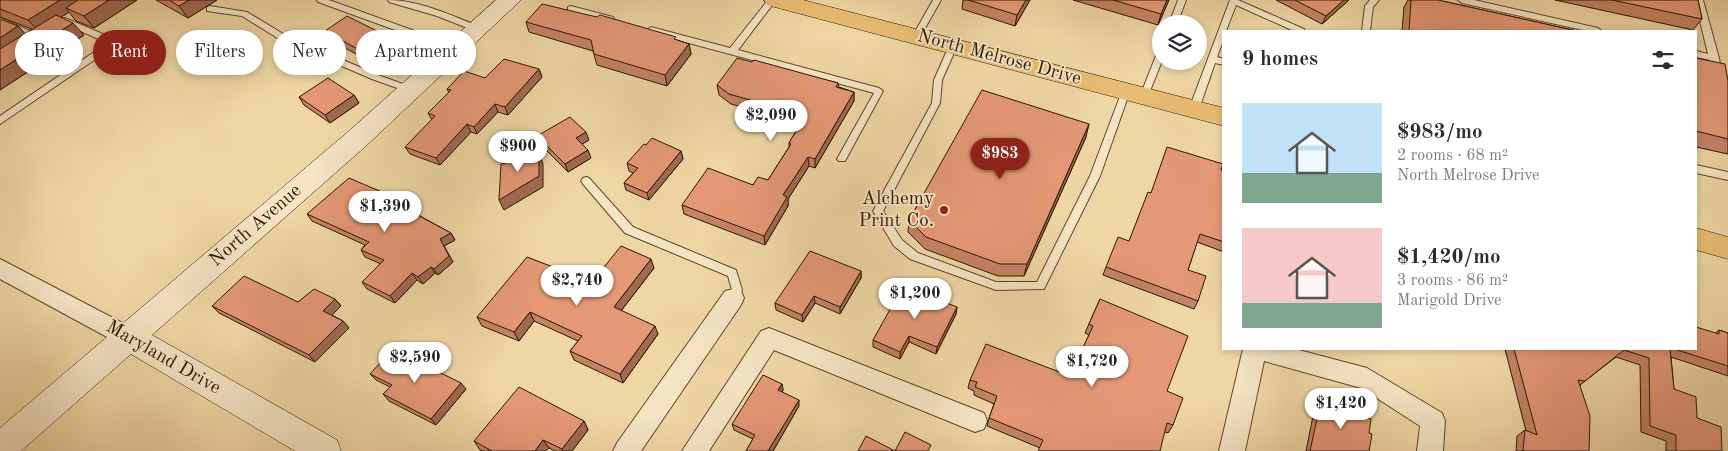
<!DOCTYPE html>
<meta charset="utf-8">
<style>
:root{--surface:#fff;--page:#f7f7f7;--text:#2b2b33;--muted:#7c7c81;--accent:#8f2418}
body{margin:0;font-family:"Old Standard TT",serif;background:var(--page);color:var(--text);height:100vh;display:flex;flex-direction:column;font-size:19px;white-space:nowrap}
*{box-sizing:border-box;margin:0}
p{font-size:16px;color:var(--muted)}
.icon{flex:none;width:28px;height:28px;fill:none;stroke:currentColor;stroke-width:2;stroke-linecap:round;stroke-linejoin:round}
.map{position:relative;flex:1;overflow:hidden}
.sheet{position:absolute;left:1222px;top:30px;width:475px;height:320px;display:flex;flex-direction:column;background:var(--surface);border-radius:0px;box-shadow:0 2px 8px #0003}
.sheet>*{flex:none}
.banner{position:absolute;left:15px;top:30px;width:475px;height:45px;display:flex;gap:10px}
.fabs{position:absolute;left:1152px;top:15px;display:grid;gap:10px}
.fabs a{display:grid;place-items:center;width:55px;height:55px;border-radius:50%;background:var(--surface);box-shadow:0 2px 8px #0003;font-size:25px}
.price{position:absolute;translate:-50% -42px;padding:0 11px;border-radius:18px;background:#fff;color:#222;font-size:16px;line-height:32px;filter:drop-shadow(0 1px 2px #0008)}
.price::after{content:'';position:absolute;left:50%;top:30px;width:15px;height:11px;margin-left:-8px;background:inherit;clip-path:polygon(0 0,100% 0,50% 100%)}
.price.current{background:var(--accent);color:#fff}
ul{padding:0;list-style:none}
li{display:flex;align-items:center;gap:15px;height:125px;padding:0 20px}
li span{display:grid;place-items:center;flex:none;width:140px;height:100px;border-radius:0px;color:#555}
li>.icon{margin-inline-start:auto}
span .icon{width:60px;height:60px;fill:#fffc;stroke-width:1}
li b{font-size:21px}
h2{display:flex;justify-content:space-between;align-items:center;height:60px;padding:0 20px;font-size:21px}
.pill{padding:0 18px;border-radius:22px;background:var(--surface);box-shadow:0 2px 8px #0003;font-size:18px;line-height:45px}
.pill.current{background:var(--accent);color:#fff}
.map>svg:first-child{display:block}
</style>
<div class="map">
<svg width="1728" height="451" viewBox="0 0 1728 451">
<rect width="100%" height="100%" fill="#efd7a5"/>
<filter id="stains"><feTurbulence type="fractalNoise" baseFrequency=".004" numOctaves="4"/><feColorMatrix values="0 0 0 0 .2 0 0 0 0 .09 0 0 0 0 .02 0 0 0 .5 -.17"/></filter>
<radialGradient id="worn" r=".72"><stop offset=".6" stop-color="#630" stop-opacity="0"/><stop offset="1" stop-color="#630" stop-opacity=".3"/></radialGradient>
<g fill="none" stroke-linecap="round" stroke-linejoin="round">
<!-- lane casing -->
<g stroke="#5e4629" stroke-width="2">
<g id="lane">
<polygon points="317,0 329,0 459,47 460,49 456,52 453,51 318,2"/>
<path d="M388 0C420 0 452 16 481 27L482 29 478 32 475 31 437 16 389 2Z"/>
<polygon points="768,0 776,0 738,50 879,88 883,91 845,161 839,161 837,159 874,93 648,32 647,30 651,27 730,48"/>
<polygon points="933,0 941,0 919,39 913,39 912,37"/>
<polygon points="1178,0 1186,0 1177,24 1169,24"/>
<polygon points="1230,0 1238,0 1304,29 1305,31 1294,31 1236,5 1226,31 1224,31 1224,38 1217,57 1224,59 1224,65 1215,63 1199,109 1194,112 1191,111 1189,109"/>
<polygon points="1370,0 1379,0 1373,7 1370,31 1362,31 1365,6"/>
<polygon points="1458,0 1474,0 1598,28 1602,31 1587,31 1462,3"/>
<polygon points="1695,0 1703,0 1719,58 1722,75 1721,77 1715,77 1710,60 1696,57 1696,51 1708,54"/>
<polygon points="210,6 247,12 285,35 378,75 414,88 415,90 411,93 372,79 279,39 242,16 207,11 207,7"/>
<polygon points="571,6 613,17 614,19 610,22 568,11 568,7"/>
<polygon points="0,18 42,36 43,38 42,40 36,40 0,24"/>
<polygon points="65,18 110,37 112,44 106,52 0,124 0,116 100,48 104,44 103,41 62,23 62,19"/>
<polygon points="953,43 957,46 942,80 940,103 883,211 902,240 918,253 996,282 1037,282 1090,176 1122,91 1126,88 1130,91 1100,176 1044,289 996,290 910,259 894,246 873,211 932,103 934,80 949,46"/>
<polygon points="1161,50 1162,61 1148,96 1144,99 1141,98 1140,96 1157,53"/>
<polygon points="1696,165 1728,172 1728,180 1696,173"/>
<polygon points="586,177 589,178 633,227 736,270 742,290 737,301 733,302 729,301 728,298 732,290 728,276 625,233 583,184 581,181 583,178"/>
</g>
</g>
<!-- street casing -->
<g stroke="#5e4629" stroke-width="2">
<g id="street">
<polygon points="0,259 136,330 140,337 136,344 128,347 120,344 0,279"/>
<polygon points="733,289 741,291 744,298 741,305 641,451 613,451 617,443 725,291"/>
<polygon points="769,328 984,413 987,421 984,429 975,432 774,350 709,451 682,451 761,331"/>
<polygon points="1243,349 1295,349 1367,368 1442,413 1445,421 1443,451 1417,451 1420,426 1361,388 1264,361 1245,451 1219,451"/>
</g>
</g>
<!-- secondary casing -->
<g stroke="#2d1600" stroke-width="1">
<polygon id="secondary" points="496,0 521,0 367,145 152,335 337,440 341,451 295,451 131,354 21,451 0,451 0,428 349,131"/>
</g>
<!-- primary casing -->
<g stroke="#2d1600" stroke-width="1">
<g id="primary">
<polygon points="764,0 803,0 1224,108 1224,126 767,5"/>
<polygon points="1696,228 1728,237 1728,259 1696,250"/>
</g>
</g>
<!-- lane -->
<use href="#lane" fill="#f5e5c4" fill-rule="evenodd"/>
<!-- street -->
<use href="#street" fill="#f5e5c4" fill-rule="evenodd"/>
<!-- secondary -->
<use href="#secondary" fill="#f5e5c4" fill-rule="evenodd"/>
<!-- primary -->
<use href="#primary" fill="#e8bc72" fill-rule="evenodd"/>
</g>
<!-- wall -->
<g fill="#c48365" stroke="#2d1600">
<polygon points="0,0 137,0 94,28 76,21 69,12 61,17 84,35 0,90 18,26 25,34 32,29 0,17"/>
<polygon points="156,0 217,0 188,18"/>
<polygon points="963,0 1030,0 1015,26 962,9"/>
<polygon points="1073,0 1169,0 1158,25"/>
<polygon points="1276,0 1349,0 1322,24"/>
<polygon points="1408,0 1438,0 1577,31 1402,31 1404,7"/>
<polygon points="1555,0 1698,0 1702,19 1693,30"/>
<polygon points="526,22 677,40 689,44 691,54 667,86 597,65 593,51 529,32"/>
<polygon points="325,31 393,39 397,47 374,64 329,39"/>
<polygon points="1696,58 1728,81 1728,154 1696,147"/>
<polygon points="752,62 838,83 839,87 854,92 854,101 815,168 809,166 788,199 788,206 765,245 684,214 682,205 768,180 789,147 789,143 800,124 731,104 719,95 717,85"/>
<polygon points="539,69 542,77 508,115 498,112 477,134 471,132 440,165 410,154 405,147 432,120 428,113 449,93 447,89 485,78"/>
<polygon points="354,95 359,103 330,123 304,105 299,97"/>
<polygon points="537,136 589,140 582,144 591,158 568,172 540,144"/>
<polygon points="1086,137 1024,276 998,276 925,249 908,232 909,220"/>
<polygon points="646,145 681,151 683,159 649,200 626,190 624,183 633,173 629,171 627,163"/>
<polygon points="1221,170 1224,171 1224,252 1197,242 1188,270 1198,301 1194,309 1103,275 1106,267 1129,241 1151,193"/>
<polygon points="400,205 451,233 455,240 444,246 453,262 438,275 435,273 423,284 417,280 395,303 367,289 362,282 381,264 365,257 361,250 365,245 312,221 307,214"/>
<polygon points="654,268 621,311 658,334 623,383 574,360 570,351 578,341 534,321 519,341 482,326 477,317 592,282"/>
<polygon points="861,271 861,278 840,314 815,303 803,322 776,310 775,303"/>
<polygon points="335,299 341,306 332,315 343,321 349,328 315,362 219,313 212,306 298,302"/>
<polygon points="1100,299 1167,391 1173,425 1168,433 1165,432 1040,448 987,426 989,418 994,404 974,395 974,391 968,388 970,380 1070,376 1089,335 1085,333"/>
<polygon points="957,307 956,314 936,354 909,342 900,359 873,347 873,340"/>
<polygon points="1719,330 1728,333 1728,376 1671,357 1674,389 1697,418 1722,451 1666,451 1666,441 1641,432 1640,365 1616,357 1580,385 1589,451 1516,451 1517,436 1525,430 1526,431 1505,349 1696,349"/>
<polygon points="370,374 466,389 436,425 389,401 383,394 390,387 376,380"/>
<polygon points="782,384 783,390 782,392 799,406 773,451 746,451 753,439 734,430 732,424"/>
<polygon points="1321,400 1369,433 1369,451 1306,451 1315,406"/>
<polygon points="584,421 588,430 572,451 555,451 549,448 546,451 483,451 480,450 474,441"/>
</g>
<!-- shaded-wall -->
<g fill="#a06a53" stroke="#2d1600">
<polygon points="60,0 89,0 66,8 69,12 39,32 28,20"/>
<polygon points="109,0 137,0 94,28 84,16"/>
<polygon points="189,0 217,0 188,18 179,6"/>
<polygon points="1026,0 1030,0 1015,26 1017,15"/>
<polygon points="1167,0 1169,0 1158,25 1161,14"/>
<polygon points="1344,0 1349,0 1322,24 1326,16"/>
<polygon points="73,23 84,35 0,90 0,70"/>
<polygon points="18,26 29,38 0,58 0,38"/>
<polygon points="393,39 397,47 374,64 370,56"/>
<polygon points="689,44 691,54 667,86 665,75"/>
<polygon points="539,69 542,77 508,115 505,107"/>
<polygon points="854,92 854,101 815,168 815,159"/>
<polygon points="354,95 359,103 330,123 325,115"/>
<polygon points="495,104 498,112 477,134 474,127"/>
<polygon points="467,124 471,132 440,165 436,158"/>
<polygon points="1089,124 1086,137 1024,276 1027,264"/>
<polygon points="586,132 589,140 579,146 576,138"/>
<polygon points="588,150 591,158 568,172 565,164"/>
<polygon points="681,151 683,159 649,200 647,193"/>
<polygon points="539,154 543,164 543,187 504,210 499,200"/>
<polygon points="808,157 809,166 788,199 788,206 765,245 764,236 783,195"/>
<polygon points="396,198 400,205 397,209 393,202"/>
<polygon points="451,233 455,240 444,246 453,262 438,275 434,269 440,239"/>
<polygon points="651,259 654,268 617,316 614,307"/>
<polygon points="431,267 435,273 423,284 418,277"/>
<polygon points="861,271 861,278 840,314 840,307"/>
<polygon points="412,273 417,280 395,303 390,296"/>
<polygon points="814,296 815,303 803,322 802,315"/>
<polygon points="335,299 341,306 329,318 323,311"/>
<polygon points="957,307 956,314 936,354 937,347"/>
<polygon points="530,312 534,321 519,341 514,332"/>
<polygon points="343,321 349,328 315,362 309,355"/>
<polygon points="655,326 658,334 623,383 620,374"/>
<polygon points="909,336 909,342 900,359 900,352"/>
<polygon points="461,383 466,389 436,425 431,419"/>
<polygon points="782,384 783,390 779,397 778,390"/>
<polygon points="799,400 799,406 773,451 768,451"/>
<polygon points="584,421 588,430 572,451 564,451 562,449"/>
<polygon points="543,440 549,448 546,451 535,451"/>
</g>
<!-- building -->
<g fill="#e49876" stroke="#2d1600">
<polygon points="0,0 60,0 28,20 0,9"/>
<polygon points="78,0 109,0 84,16 66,8"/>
<polygon points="169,0 189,0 179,6"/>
<polygon points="968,0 1026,0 1017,15"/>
<polygon points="1113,0 1167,0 1161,14"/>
<polygon points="1295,0 1344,0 1326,16"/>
<polygon points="1411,0 1438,0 1577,31 1409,31"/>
<polygon points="1612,0 1698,0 1702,19"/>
<polygon points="542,4 597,17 600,15 676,37 674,39 689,44 665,75 594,54 591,40 526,22"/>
<polygon points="56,15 73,23 0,70 0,49"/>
<polygon points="347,16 393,39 370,56 325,31"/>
<polygon points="0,19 18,26 0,38"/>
<polygon points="737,58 752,62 754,60 838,83 836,87 854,92 815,159 808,157 783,195 787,197 764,236 682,205 708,168 753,185 758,177 768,180 791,144 789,143 805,116 729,94 717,85"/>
<polygon points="1696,58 1725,64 1728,81 1728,139 1696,131"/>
<polygon points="504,59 539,69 505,107 495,104 474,127 467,124 436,158 405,147 435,116 428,113 451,90 447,89 464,71 485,78"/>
<polygon points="328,78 354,95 325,115 299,97"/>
<polygon points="982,90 1089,124 1027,264 1000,264 926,237 909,220"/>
<polygon points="570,117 586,132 576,138 588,150 565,164 537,136"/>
<polygon points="652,138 681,151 647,193 624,183 638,168 627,163 644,144 646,145"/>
<polygon points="1167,147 1223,164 1221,170 1224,171 1224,242 1200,234 1188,270 1206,276 1198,301 1106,267 1118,237 1129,241 1148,192 1151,193"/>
<polygon points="539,154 539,176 499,200 501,164 506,163 506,158"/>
<polygon points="349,178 396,198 393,202 451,233 440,239 449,256 434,269 431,267 418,277 412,273 390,296 362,282 384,260 361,250 369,242 307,214"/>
<polygon points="621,246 651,259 614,307 655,326 620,374 570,351 582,336 530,312 514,332 477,317 527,257 592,282"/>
<polygon points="810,251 861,271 840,307 814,296 802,315 775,303"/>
<polygon points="244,276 298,302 314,289 335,299 323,311 343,321 309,355 212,306"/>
<polygon points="903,286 957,307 937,347 909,336 900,352 873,340"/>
<polygon points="1100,299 1188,336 1167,391 1183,398 1173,425 1167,423 1160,451 1038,451 1043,440 989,418 997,396 975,387 977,382 970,380 986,344 1070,376 1093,326 1089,324"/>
<polygon points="1696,327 1719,334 1719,330 1728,333 1728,366 1674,349 1696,349"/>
<polygon points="393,349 461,383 431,419 383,394 392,385 370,374"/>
<polygon points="1514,349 1670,349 1674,389 1696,397 1697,418 1721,427 1722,451 1676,451 1676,435 1650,426 1649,358 1624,350 1585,381 1578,380 1590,416 1589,451 1523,451 1525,430 1537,435"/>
<polygon points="763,375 782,384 778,390 799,400 768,451 746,451 755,435 732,424"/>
<polygon points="519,387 584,421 562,449 543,440 535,451 492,451 474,441"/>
<polygon points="1321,400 1371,419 1369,433 1372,434 1369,451 1310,451"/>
<polygon points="905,432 931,445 928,451 895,451"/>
<polygon points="866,436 895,451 858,451"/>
</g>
<!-- markers -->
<circle fill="#8f2418" stroke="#f5e5c4" stroke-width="2" cx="944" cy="210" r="5"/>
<g text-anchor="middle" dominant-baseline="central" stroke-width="4" stroke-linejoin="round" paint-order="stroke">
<!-- street labels -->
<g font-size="19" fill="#2d1600" stroke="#f5e5c4">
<text transform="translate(999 58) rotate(15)">North Melrose Drive</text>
<text transform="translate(256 226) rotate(-41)">North Avenue</text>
<text transform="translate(163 358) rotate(30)">Maryland Drive</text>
</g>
<!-- poi labels -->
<g font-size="19" fill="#2d1600" stroke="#f5e5c4" text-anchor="end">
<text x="934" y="199">Alchemy<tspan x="934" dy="22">Print Co.</tspan></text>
</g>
</g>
<rect width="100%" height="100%" filter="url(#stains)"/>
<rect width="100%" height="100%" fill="url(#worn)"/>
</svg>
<div class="fabs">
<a><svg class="icon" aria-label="layers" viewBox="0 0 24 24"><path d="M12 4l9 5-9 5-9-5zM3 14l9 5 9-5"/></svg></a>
</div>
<b class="price" style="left:771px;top:142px">$2,090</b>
<b class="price" style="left:518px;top:173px">$900</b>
<b class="price current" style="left:1000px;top:180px">$983</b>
<b class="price" style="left:385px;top:233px">$1,390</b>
<b class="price" style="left:577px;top:307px">$2,740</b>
<b class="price" style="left:915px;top:320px">$1,200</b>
<b class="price" style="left:415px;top:384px">$2,590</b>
<b class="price" style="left:1092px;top:388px">$1,720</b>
<b class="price" style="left:1341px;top:430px">$1,420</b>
<div class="banner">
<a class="pill">Buy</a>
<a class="pill current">Rent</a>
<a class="pill">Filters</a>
<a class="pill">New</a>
<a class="pill">Apartment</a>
</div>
<section class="sheet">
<h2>9 homes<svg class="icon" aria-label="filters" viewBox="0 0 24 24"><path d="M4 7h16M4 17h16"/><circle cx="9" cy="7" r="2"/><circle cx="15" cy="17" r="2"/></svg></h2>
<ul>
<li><span style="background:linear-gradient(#bfe0f5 70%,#7fa58c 0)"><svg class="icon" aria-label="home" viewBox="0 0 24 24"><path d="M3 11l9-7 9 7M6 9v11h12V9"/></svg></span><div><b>$983/mo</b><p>2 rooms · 68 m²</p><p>North Melrose Drive</p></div></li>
<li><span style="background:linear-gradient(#f6c9c9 75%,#7fa58c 0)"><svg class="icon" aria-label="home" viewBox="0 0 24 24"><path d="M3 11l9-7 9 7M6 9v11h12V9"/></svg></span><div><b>$1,420/mo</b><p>3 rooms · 86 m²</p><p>Marigold Drive</p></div></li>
</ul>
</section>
</div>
